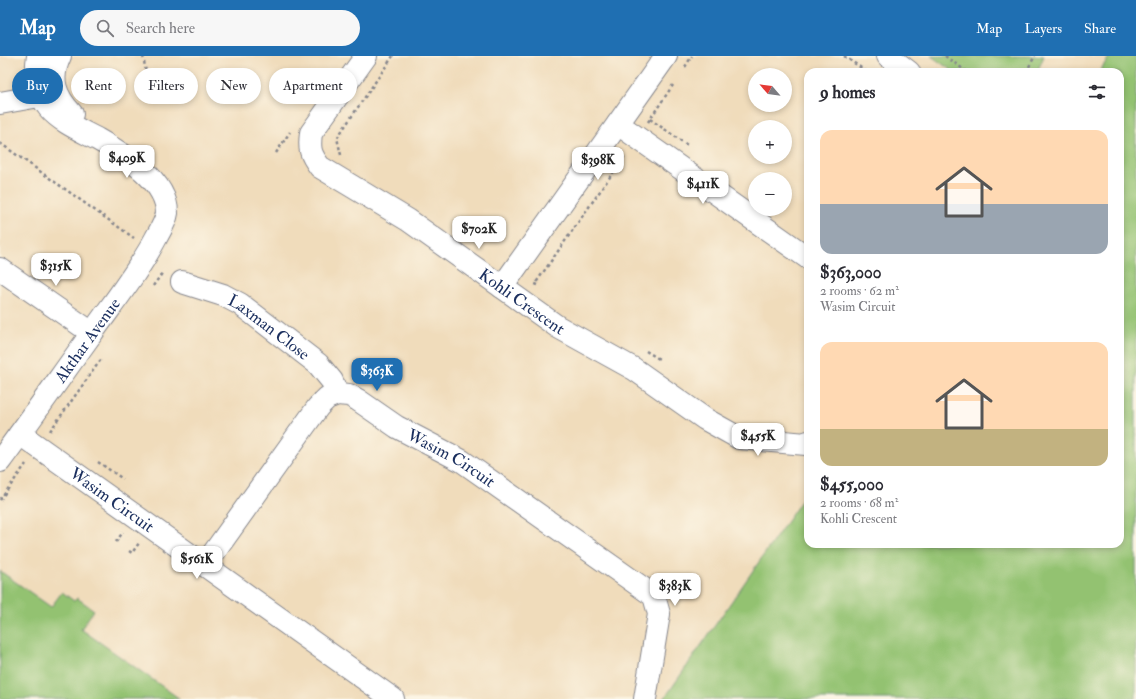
<!DOCTYPE html>
<meta charset="utf-8">
<style>
:root{--surface:#fff;--page:#f7f7f7;--text:#2b2b33;--muted:#7c7c81;--accent:#1f6fb2}
body{margin:0;font-family:"IM FELL Double Pica",serif;background:var(--page);color:var(--text);height:100vh;display:flex;flex-direction:column;font-size:15px;white-space:nowrap}
*{box-sizing:border-box;margin:0}
p{font-size:13px;color:var(--muted)}
.icon{flex:none;width:22px;height:22px;fill:none;stroke:currentColor;stroke-width:2;stroke-linecap:round;stroke-linejoin:round}
.map{position:relative;flex:1;overflow:hidden}
.panel{position:absolute;left:804px;top:12px;width:320px;height:480px;display:flex;flex-direction:column;background:var(--surface);border-radius:12px;box-shadow:0 2px 6px #0003}
.panel>*{flex:none}
.banner{position:absolute;left:12px;top:12px;width:380px;height:36px;display:flex;gap:8px}
.needle{width:26px;rotate:298deg}
.buttons{position:absolute;left:748px;top:12px;display:grid;gap:8px}
.buttons a{display:grid;place-items:center;width:44px;height:44px;border-radius:50%;background:var(--surface);box-shadow:0 2px 6px #0003;font-size:20px}
.price{position:absolute;translate:-50% -34px;padding:0 9px;border-radius:8px;background:#fff;color:#222;font-size:13px;line-height:26px;filter:drop-shadow(0 1px 2px #0008)}
.price::after{content:'';position:absolute;left:50%;top:24px;width:12px;height:9px;margin-left:-6px;background:inherit;clip-path:polygon(0 0,100% 0,50% 100%)}
.price.active{background:var(--accent);color:#fff}
ul{padding:0;list-style:none}
li{display:grid;align-content:center;gap:8px;height:212px;padding:0 16px}
li span{display:grid;place-items:center;height:124px;border-radius:12px;color:#555}
li>.icon{margin-inline-start:auto}
span .icon{width:72px;height:72px;fill:#fffc;stroke-width:1}
li b{font-size:17px}
h2{display:flex;justify-content:space-between;align-items:center;height:48px;padding:0 16px;font-size:17px}
.pill{padding:0 14px;border-radius:18px;background:var(--surface);box-shadow:0 2px 6px #0003;font-size:14px;line-height:36px}
.pill.active{background:var(--accent);color:#fff}
header{display:flex;align-items:center;gap:24px;box-sizing:border-box;height:56px;padding:0 20px;background:var(--accent);color:#fff}
header strong{font-size:19px}
nav{display:flex;gap:22px;margin-inline-start:auto;font-size:14px}
.search{width:280px;height:36px;background:var(--page);display:flex;align-items:center;gap:10px;box-sizing:border-box;padding:0 14px;border-radius:22px;color:var(--muted);font-size:15px}
.map>svg:first-child{display:block}
</style>
<header>
<strong>Map</strong>
<div class="search"><svg class="icon" aria-label="search" viewBox="0 0 24 24"><circle cx="10" cy="10" r="6"/><path d="M15 15l6 6"/></svg>Search here</div>
<nav><a>Map</a><a>Layers</a><a>Share</a></nav>
</header>
<div class="map">
<svg width="1136" height="643" viewBox="0 0 1136 643">
<rect width="100%" height="100%" fill="#fcf5e5"/>
<filter id="ink" filterUnits="userSpaceOnUse"><feTurbulence type="fractalNoise" baseFrequency=".025" numOctaves="2"/><feDisplacementMap in="SourceGraphic" scale="8" xChannelSelector="R" yChannelSelector="G"/><feConvolveMatrix kernelMatrix="1 2 1 2 8 2 1 2 1" color-interpolation-filters="sRGB"/></filter>
<filter id="wash" filterUnits="userSpaceOnUse"><feTurbulence type="fractalNoise" baseFrequency=".012" numOctaves="4" result="noise"/><feDisplacementMap in="SourceGraphic" scale="16" xChannelSelector="R" yChannelSelector="G"/><feGaussianBlur stdDeviation="0.9" result="paint"/><feColorMatrix in="noise" values="0 0 0 0 0 0 0 0 0 0 0 0 0 0 0 0 0 1.4 0 .05"/><feComposite in="paint" operator="in"/></filter>
<g filter="url(#wash)">
<rect width="100%" height="100%" fill="#f0dcbb"/>
<!-- green -->
<g fill="#93c271" stroke="#577868">
<polygon points="931,0 1044,0 1037,16 954,16"/>
<polygon points="1110,0 1136,0 1136,643 664,643 808,435 808,488 1120,488 1120,16 1099,16"/>
<polygon points="0,515 51,551 62,536 74,545 77,542 94,554 81,573 180,643 0,643"/>
</g>
</g>
<g filter="url(#ink)">
<g fill="none" stroke-linecap="round" stroke-linejoin="round">
<!-- minor casing -->
<g stroke="#86868c" stroke-width="24">
<g id="minor">
<path d="M60 0C49 23 55 40 72 58"/>
<path id="s1" d="M366 0 311 77C309 93 310 98 320 111L408 164 558 271 634 313 705 363 739 382 806 388 808 386"/>
<polyline points="888,0 909,16"/>
<polyline points="0,47 56,37"/>
<polyline points="618,68 808,202"/>
<polyline points="0,213 92,277"/>
<path id="s2" d="M182 226 223 239 240 248 318 308 332 325 337 338"/>
<polyline points="502,231 666,0"/>
<path id="s3" d="M20 378 393 643"/>
<path id="s4" d="M0 405C31 363 61 320 92 277 114 246 138 216 156 182 160 175 166 165 167 157 167 124 122 97 97 83 80 74 61 66 49 52 37 38 35 17 38 0"/>
<path id="s5" d="M205 509 318 351 327 342 337 338 349 339 358 344 397 371 462 405 654 540 659 558 645 643"/>
</g>
</g>
<!-- path -->
<g stroke="#86868c" stroke-width="2.5" stroke-dasharray="3 3" stroke-linecap="butt">
<polyline points="143,0 146,16"/>
<polyline points="844,0 867,16"/>
<polyline points="945,0 967,16"/>
<polyline points="685,11 692,0"/>
<polyline points="1026,16 1035,0"/>
<polyline points="650,63 687,89"/>
<polyline points="648,66 673,29"/>
<polyline points="0,87 134,182"/>
<polyline points="276,97 290,76"/>
<polyline points="341,99 337,82 393,0"/>
<polyline points="538,229 535,228 626,98"/>
<polyline points="153,230 163,216"/>
<polyline points="646,295 659,303"/>
<polyline points="50,375 102,302"/>
<polyline points="98,406 123,423"/>
<polyline points="0,444 26,408"/>
<polyline points="116,486 123,476"/>
<polyline points="129,495 132,497 139,487"/>
</g>
<!-- minor -->
<use href="#minor" stroke="#fff" stroke-width="22"/>
</g>
</g>
<g text-anchor="middle" dominant-baseline="central" stroke-width="4" stroke-linejoin="round" paint-order="stroke">
<!-- street labels -->
<g font-size="17" fill="#1b2f5e" stroke="#fcf5e5">
<text stroke="none"><textPath href="#s1" startOffset="374">Kohli Crescent</textPath></text>
<text stroke="none"><textPath href="#s2" startOffset="99">Laxman Close</textPath></text>
<text stroke="none"><textPath href="#s4" startOffset="149">Akthar Avenue</textPath></text>
<text stroke="none"><textPath href="#s5" startOffset="350">Wasim Circuit</textPath></text>
<text stroke="none"><textPath href="#s3" startOffset="113">Wasim Circuit</textPath></text>
</g>
</g>
</svg>
<div class="buttons">
<a><svg class="needle" viewBox="-14 -14 28 28"><path d="M0-13l5 13h-10z" fill="#e53935"/><path d="M0 13l5-13h-10z" fill="#7c7c81"/></svg></a>
<a>+</a>
<a>−</a>
</div>
<b class="price" style="left:127px;top:123px">$409K</b>
<b class="price" style="left:598px;top:125px">$398K</b>
<b class="price" style="left:703px;top:149px">$411K</b>
<b class="price" style="left:479px;top:194px">$702K</b>
<b class="price" style="left:56px;top:231px">$315K</b>
<b class="price active" style="left:377px;top:336px">$363K</b>
<b class="price" style="left:758px;top:401px">$455K</b>
<b class="price" style="left:197px;top:524px">$561K</b>
<b class="price" style="left:675px;top:551px">$383K</b>
<div class="banner">
<a class="pill active">Buy</a>
<a class="pill">Rent</a>
<a class="pill">Filters</a>
<a class="pill">New</a>
<a class="pill">Apartment</a>
</div>
<section class="panel">
<h2>9 homes<svg class="icon" aria-label="filters" viewBox="0 0 24 24"><path d="M4 7h16M4 17h16"/><circle cx="9" cy="7" r="2"/><circle cx="15" cy="17" r="2"/></svg></h2>
<ul>
<li><span style="background:linear-gradient(#ffd9b3 60%,#9aa5b1 0)"><svg class="icon" aria-label="home" viewBox="0 0 24 24"><path d="M3 11l9-7 9 7M6 9v11h12V9"/></svg></span><div><b>$363,000</b><p>2 rooms · 62 m²</p><p>Wasim Circuit</p></div></li>
<li><span style="background:linear-gradient(#ffd9b3 70%,#c2b280 0)"><svg class="icon" aria-label="home" viewBox="0 0 24 24"><path d="M3 11l9-7 9 7M6 9v11h12V9"/></svg></span><div><b>$455,000</b><p>2 rooms · 68 m²</p><p>Kohli Crescent</p></div></li>
</ul>
</section>
</div>
